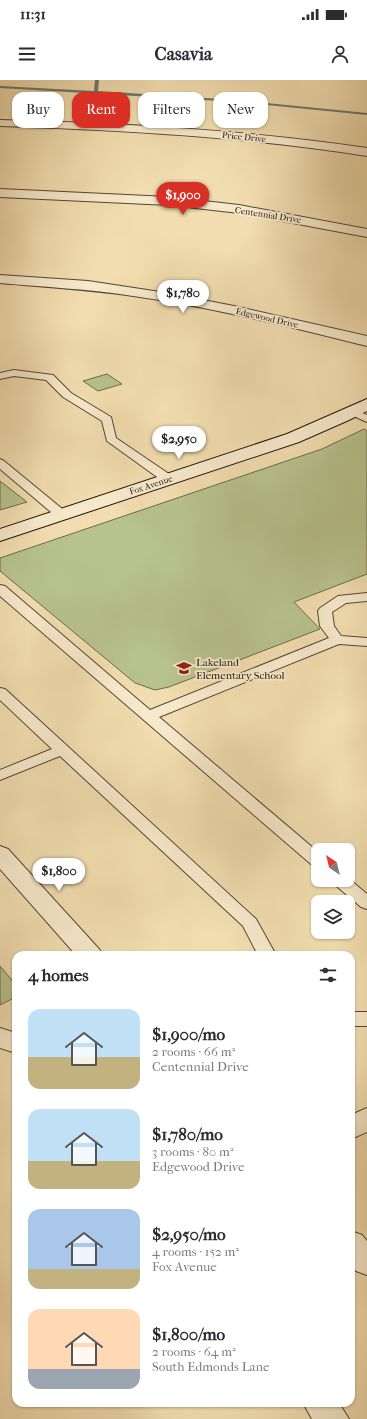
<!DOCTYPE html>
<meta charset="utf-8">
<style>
:root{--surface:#fff;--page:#f2f2f3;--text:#2b2b33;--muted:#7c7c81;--accent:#d93025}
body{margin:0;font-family:"IM FELL French Canon",serif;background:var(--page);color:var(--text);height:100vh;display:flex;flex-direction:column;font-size:15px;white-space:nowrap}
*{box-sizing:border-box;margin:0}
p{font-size:13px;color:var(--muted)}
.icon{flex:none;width:22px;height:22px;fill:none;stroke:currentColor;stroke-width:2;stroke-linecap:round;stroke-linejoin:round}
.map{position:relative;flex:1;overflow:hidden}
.panel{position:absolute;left:12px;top:871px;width:343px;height:456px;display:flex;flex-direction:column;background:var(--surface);border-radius:12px;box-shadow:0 1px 3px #0004}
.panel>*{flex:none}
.banner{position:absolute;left:12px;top:12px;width:343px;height:36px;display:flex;gap:8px}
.needle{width:26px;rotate:325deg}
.buttons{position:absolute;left:311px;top:763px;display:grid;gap:8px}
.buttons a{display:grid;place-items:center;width:44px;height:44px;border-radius:8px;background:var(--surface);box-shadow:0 1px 3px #0004;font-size:20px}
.price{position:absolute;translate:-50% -34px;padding:0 9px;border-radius:14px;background:#fff;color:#222;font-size:13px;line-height:26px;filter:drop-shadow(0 1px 2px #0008)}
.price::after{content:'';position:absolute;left:50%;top:24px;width:12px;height:9px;margin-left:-6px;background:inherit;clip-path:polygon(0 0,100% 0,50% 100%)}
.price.active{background:var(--accent);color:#fff}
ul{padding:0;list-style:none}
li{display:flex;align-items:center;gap:12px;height:100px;padding:0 16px}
li span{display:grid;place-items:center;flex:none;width:112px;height:80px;border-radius:12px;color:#555}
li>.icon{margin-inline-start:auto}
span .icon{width:48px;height:48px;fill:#fffc;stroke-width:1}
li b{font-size:17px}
h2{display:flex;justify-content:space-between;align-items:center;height:48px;padding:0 16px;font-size:17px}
.pill{padding:0 14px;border-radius:12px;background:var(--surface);box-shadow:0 1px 3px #0004;font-size:14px;line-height:36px}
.pill.active{background:var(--accent);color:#fff}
.status{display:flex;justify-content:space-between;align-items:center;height:28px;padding:0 20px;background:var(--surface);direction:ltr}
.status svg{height:11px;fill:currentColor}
header{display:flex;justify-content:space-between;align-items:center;height:52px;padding:0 16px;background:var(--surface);font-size:18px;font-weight:700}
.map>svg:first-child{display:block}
</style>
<div class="status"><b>11:31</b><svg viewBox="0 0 49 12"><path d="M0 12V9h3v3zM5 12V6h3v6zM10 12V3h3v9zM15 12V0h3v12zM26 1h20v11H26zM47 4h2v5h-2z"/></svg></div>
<header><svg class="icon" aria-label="menu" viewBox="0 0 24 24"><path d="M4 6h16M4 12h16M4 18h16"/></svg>Casavia<svg class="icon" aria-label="person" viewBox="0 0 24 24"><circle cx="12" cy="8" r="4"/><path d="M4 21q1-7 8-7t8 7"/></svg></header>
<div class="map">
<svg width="367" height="1339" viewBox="0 0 367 1339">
<rect width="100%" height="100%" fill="#f1ddaf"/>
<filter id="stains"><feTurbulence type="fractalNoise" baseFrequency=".005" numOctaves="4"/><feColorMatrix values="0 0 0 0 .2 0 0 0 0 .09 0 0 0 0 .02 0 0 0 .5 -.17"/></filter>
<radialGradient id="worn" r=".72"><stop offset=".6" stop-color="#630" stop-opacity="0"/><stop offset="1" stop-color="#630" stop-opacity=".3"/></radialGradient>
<!-- green -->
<g fill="#b7c28d" stroke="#6c6b4c">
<polygon points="107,294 122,304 98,311 83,301"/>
<polygon points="364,349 367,351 367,494 294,522 320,549 169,607 155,610 135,603 0,491 0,478 322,369"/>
<polygon points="0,401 27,422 0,430"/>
<polygon points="0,886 16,905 16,917 0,925"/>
</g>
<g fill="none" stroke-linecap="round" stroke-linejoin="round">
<!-- stream -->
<polygon fill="#6b786f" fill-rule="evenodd" points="95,0 99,0 98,11 237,20 367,33 367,35 237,22 0,8 0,6 94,11"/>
<!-- service casing -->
<g stroke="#564634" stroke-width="2">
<g id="service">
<polygon points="14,290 53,295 71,313 111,337 116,358 172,396 174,399 172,402 164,402 107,361 102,341 63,317 46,300 14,296 0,299 0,293"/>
<polygon points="353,329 367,335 367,342 349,334 347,332"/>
<polygon points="0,379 4,381 66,432 68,435 66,438 58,438 0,389"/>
<polygon points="0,505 5,506 150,630 329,558 320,546 318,531 320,528 338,516 367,513 367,521 346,523 332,532 334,546 341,556 367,558 367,566 339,564 159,637 318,772 318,786 312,785 0,516"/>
<polygon points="0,608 5,609 256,839 276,875 258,875 243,846 60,676 0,700 0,690 52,669 0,620"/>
<polygon points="348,798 367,814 367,829 361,827 334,804 332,800 348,800"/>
<rect x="351" y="932" width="16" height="14"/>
</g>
</g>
<!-- minor casing -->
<g stroke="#564634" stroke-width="2">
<g id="minor">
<path d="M0 40C123 43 245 50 367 68V76C245 57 123 50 0 46Z"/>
<polygon points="0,109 169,117 239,125 367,149 367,157 239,133 169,125 0,117"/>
<path d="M0 195 88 201 167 213 234 226 367 256V266C289 247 212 227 133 216 89 209 44 207 0 203Z"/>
<polygon points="0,948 16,953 16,973 0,968"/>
<polygon points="367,1028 367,1052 351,1059 351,1035"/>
<polygon points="303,1323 339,1323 349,1339 312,1339"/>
</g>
</g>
<!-- tertiary casing -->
<g stroke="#564634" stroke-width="2">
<g id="tertiary">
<polygon points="0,766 8,769 99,869 103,875 76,875 0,789"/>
<polygon points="351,1151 362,1155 367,1161 367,1195 356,1191 351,1185"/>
</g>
</g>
<!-- secondary casing -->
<g stroke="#22140b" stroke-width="2">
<polygon id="secondary" points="367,319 367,331 349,340 299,362 0,461 0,449 287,354"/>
</g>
<!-- service -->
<use href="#service" fill="#f6e9cb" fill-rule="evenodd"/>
<!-- minor -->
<use href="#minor" fill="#f6e9cb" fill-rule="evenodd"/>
<!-- tertiary -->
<use href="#tertiary" fill="#f6e9cb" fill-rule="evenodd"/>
<!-- secondary -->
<use href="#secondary" fill="#f6e9cb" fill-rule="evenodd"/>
</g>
<!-- icons -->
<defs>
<g id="school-bare" transform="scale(1.2)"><path d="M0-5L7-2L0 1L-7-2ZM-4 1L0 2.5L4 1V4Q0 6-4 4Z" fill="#8f2418" stroke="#f6e9cb" stroke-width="2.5" paint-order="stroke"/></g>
</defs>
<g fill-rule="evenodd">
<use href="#school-bare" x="184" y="588"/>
</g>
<g text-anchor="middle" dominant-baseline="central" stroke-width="3.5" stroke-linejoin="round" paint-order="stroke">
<!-- far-street labels -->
<g font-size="9" fill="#22140b" stroke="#f6e9cb">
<text transform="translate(244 57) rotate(6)">Price Drive</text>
<text transform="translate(268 135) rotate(9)">Centennial Drive</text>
<text transform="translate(267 238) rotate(13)">Edgewood Drive</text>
<text transform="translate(151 405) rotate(-18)">Fox Avenue</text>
</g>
<!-- poi labels -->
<g font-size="11" fill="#22140b" stroke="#f6e9cb" text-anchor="start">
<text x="196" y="582">Lakeland<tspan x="196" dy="13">Elementary School</tspan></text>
</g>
</g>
<rect width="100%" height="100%" filter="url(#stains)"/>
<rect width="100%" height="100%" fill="url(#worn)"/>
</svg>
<div class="buttons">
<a><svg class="needle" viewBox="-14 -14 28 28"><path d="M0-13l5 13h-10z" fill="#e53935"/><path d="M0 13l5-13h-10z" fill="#7c7c81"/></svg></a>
<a><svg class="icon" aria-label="layers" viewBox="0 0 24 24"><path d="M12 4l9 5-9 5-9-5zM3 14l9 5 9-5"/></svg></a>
</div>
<b class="price active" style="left:183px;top:136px">$1,900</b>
<b class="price" style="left:183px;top:234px">$1,780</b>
<b class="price" style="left:179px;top:380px">$2,950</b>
<b class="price" style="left:59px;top:812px">$1,800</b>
<div class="banner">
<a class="pill">Buy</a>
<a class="pill active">Rent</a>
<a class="pill">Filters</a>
<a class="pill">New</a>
</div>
<section class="panel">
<h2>4 homes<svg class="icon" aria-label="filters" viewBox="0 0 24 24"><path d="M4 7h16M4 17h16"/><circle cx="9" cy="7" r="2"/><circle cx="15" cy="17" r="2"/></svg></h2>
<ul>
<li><span style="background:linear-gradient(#bfe0f5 60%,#c2b280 0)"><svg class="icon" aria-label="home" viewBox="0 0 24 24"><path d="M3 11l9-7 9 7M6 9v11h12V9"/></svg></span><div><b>$1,900/mo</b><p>2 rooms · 66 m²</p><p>Centennial Drive</p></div></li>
<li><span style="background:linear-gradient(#bfe0f5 65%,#c2b280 0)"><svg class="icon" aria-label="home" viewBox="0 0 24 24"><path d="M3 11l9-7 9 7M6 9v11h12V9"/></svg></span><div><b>$1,780/mo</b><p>3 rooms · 80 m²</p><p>Edgewood Drive</p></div></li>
<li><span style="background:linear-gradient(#a9c7e8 75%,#c2b280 0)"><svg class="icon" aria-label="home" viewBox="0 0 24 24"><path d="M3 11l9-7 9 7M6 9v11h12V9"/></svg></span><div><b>$2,950/mo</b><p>4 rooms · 152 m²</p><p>Fox Avenue</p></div></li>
<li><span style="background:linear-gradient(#ffd9b3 75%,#9aa5b1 0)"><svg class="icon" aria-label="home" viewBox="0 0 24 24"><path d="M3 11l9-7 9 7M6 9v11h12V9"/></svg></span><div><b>$1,800/mo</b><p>2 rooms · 64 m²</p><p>South Edmonds Lane</p></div></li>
</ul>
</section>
</div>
